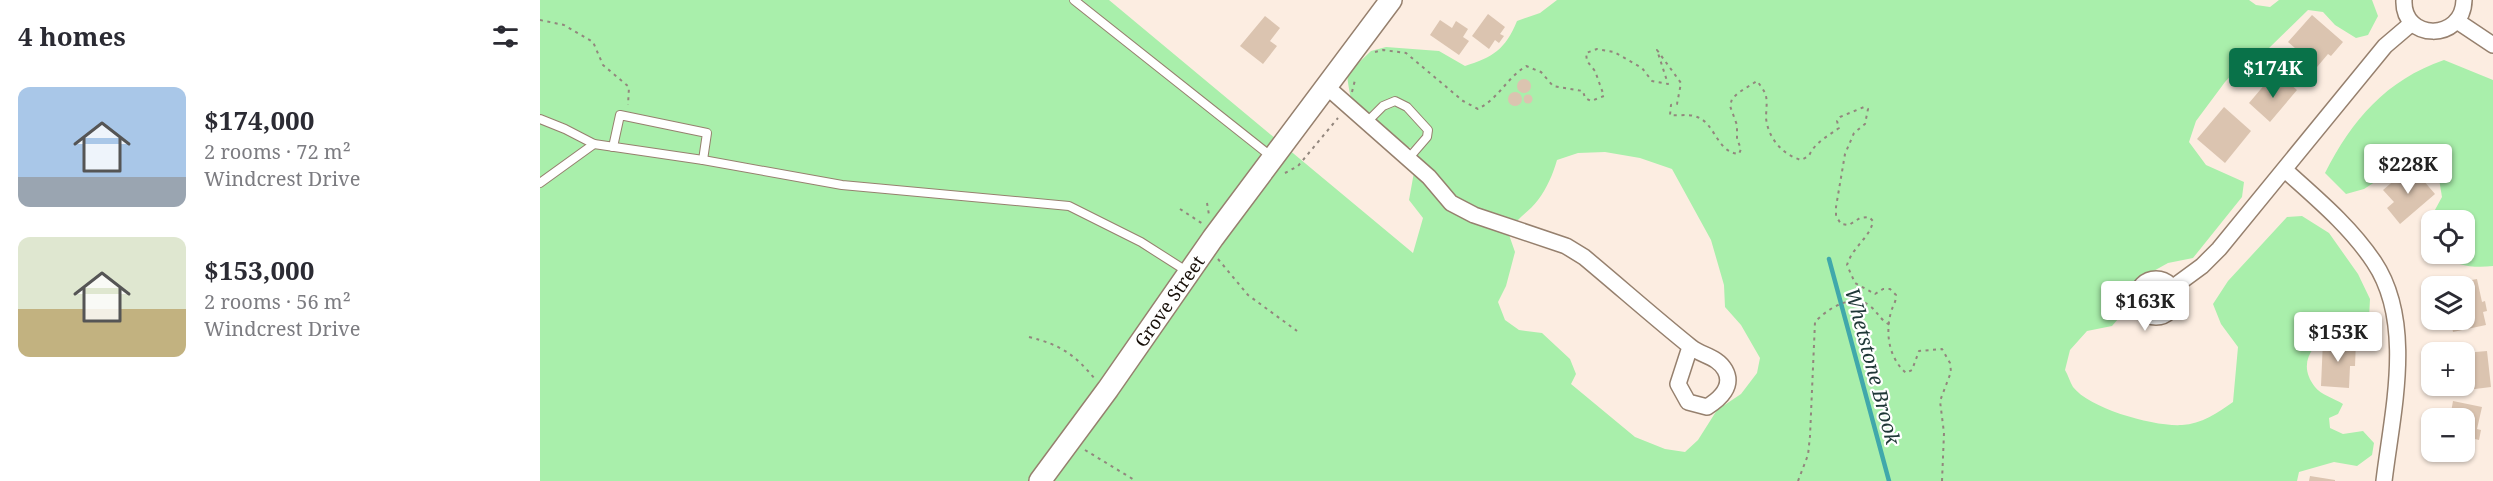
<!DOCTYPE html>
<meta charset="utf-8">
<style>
:root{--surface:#fff;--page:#f2f2f3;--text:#2b2b33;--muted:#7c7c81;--accent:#097249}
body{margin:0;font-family:"Noto Serif",serif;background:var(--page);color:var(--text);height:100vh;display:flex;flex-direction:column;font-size:22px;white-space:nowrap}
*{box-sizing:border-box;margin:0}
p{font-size:20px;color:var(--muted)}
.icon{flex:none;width:33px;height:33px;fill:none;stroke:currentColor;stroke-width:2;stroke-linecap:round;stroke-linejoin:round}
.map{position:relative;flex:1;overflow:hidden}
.sheet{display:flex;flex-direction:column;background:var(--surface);width:540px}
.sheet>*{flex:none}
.controls{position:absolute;left:1881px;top:210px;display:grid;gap:12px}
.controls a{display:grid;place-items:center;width:54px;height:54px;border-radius:12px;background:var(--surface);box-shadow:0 2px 4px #0004;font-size:30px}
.price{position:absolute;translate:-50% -51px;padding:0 14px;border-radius:6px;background:#fff;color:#222;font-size:20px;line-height:39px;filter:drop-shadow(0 2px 3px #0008)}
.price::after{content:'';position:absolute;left:50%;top:36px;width:18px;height:14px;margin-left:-9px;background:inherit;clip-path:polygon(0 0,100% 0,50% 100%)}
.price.selected{background:var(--accent);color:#fff}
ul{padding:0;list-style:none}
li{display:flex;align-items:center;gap:18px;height:150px;padding:0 18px}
li span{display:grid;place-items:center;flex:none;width:168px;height:120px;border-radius:12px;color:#555}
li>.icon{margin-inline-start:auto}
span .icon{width:72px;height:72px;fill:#fffc;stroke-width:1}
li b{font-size:26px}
h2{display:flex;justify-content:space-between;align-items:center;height:72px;padding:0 18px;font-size:26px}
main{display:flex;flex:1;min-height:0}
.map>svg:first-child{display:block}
</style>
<main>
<section class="sheet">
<h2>4 homes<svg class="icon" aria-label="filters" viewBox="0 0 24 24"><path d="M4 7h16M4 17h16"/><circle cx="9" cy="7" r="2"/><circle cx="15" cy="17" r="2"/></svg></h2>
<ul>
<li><span style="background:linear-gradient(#a9c7e8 75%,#9aa5b1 0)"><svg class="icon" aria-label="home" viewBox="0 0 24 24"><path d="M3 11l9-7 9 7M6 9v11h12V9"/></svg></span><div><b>$174,000</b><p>2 rooms · 72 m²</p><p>Windcrest Drive</p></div></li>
<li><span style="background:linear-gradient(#dfe7d0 60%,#c2b280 0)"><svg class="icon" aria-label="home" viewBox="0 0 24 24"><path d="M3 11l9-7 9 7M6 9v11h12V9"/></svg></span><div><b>$153,000</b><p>2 rooms · 56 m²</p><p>Windcrest Drive</p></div></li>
</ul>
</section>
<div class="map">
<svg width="1953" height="481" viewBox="0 0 1953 481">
<rect width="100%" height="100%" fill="#fcede1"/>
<!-- green -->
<g fill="#a9efab" fill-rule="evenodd">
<path d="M0 0H569L873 253 883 218 869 200 878 150C865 147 828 129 819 119 812 110 808 85 807 74L831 51 846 47 899 51 925 66C953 57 965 50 977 21L1000 13 1017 0H1709L1716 5 1730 7 1739 0H1832L1838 16 1828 35 1816 38 1795 25 1783 12 1768 10 1728 49 1709 56 1685 82 1656 121 1649 142 1666 165 1704 182 1702 197 1653 258 1628 263 1583 288 1585 311 1572 326 1547 331 1530 350 1525 370C1528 375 1530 382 1533 387 1550 409 1615 427 1642 425 1661 424 1678 413 1693 402L1698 347 1681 324 1673 304 1688 281 1747 217 1762 216 1789 233 1818 274 1830 299 1829 318C1815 333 1809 333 1789 331 1772 347 1757 364 1775 387 1780 394 1795 399 1803 404L1798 414 1789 418 1790 428 1803 434 1823 431 1834 443 1832 455 1817 466 1794 462 1759 472 1757 481H0ZM1065 152 1100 158 1132 169 1171 240 1184 285 1185 307 1201 325 1220 358 1217 373 1201 394 1177 410 1158 440 1145 452 1125 449 1095 437 1031 384 1036 374 1030 359 1002 333 979 330 965 320 958 302 966 286 975 252 968 232C978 217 989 212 998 200 1007 188 1013 174 1017 160L1038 153Z"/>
<path d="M1904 60 1953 80V266C1936 268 1915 267 1902 254H1924V220H1892L1891 238 1890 219 1902 197 1899 179 1887 163 1872 158 1824 189 1806 194 1785 173C1812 120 1846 80 1904 60Z"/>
</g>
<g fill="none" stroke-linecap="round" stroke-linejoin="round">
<!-- stream -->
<polyline stroke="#40a8ab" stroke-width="4.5" points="1289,259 1349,481"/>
</g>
<!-- building -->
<g fill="#dbc4b0">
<polygon points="948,14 965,27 960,34 964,36 959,43 955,40 949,49 932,36"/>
<polygon points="1772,15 1803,42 1791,56 1788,54 1777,67 1748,42"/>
<polygon points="725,16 740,28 730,41 737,46 723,64 700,46"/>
<polygon points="900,20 912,28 916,21 928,29 923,37 929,41 919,55 890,35"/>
<polygon points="1743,78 1757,90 1730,122 1709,103 1726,83 1733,89"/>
<circle cx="984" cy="86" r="7"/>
<circle cx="975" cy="99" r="7"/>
<circle cx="988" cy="99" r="4.5"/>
<polygon points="1684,107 1711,131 1685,163 1657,139"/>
<polygon points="1871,166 1895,194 1860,224 1847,208 1854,202 1843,190"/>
<polygon points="1937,279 1942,302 1945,301 1947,311 1943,312 1946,325 1913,332 1911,320 1924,320 1924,286 1906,285"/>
<polygon points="1783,340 1816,341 1815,366 1810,366 1809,388 1781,386"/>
<polygon points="1947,351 1951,387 1919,391 1918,386 1924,386 1924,353"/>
<polygon points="1913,401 1942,407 1937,429 1941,430 1939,440 1935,439 1932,452 1924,451 1924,418 1910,418"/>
<polygon points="1770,476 1795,480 1795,481 1769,481"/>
</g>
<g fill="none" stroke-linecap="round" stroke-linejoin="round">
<!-- lane casing -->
<g stroke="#96806e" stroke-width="10">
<g id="lane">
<polyline points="534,0 732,157"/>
<polyline points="0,119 25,129 54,144 163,160 302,185 529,206 601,242 648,272"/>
<polyline points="826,123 843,106 855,101 867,107 888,130 887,137 868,159"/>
<polyline points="73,147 80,115 167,133 163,160"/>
<polyline points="0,183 54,144"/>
</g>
</g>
<!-- street casing -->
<g stroke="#96806e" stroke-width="18">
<g id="street">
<path d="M1864 0C1862 41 1923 42 1924 0"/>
<polyline points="1917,21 1953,45"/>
<path d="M787 87 889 177 911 203 934 215 1026 246 1044 257C1080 287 1115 318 1151 347 1162 356 1177 356 1185 370 1194 386 1180 399 1167 407L1148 402 1138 384 1150 347"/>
<path d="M1745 170C1776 198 1810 226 1834 262 1875 323 1852 413 1844 481"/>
<circle cx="1616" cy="298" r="19"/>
<polyline points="1632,288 1662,266 1679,249 1845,46 1872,23"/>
</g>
</g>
<!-- secondary casing -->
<g stroke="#96806e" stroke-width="24">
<polyline id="secondary" points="500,481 568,389 673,238 851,0"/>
</g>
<!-- path -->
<g stroke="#92867d" stroke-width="2" stroke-dasharray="3 4.5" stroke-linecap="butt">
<polyline points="0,20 24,25 53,42 63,65 89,87 88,105"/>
<path d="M835 52 843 50 866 53 923 101 938 109C959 98 966 79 986 66L1001 72 1013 86 1043 91 1045 98 1051 101 1064 96 1055 71 1047 61 1046 53 1057 49 1074 52 1102 68 1112 81 1128 84 1117 50 1141 83 1137 104 1131 105 1130 115C1137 116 1147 114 1154 116 1176 121 1175 152 1199 154L1201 149 1197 139V125L1190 106 1192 99 1198 93 1217 81C1220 85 1223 89 1225 93 1228 100 1226 110 1226 118 1228 137 1241 154 1261 160L1269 156C1274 143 1288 136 1299 128L1297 121 1300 117 1324 107 1328 109 1325 124 1314 133 1305 154 1296 207V216L1301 224 1309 225 1320 218 1329 217 1333 221C1330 238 1313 246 1307 265L1315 283 1335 294 1343 289H1350L1356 295C1356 303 1353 305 1351 312 1345 334 1349 358 1366 373L1372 370 1379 351 1402 349 1410 363 1411 372 1400 401 1404 433 1402 481"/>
<polyline points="812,92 815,80"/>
<polyline points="745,173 758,166 798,118"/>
<polyline points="667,203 669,215"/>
<polyline points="640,209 663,224"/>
<polyline points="678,259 708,295 757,331"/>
<path d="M489 337C521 345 534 354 555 379"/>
<polyline points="545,450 596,481"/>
<path d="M1258 481 1268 455 1270 436 1275 322C1287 309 1313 292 1330 306 1338 312 1339 319 1350 325"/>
</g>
<!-- lane -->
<use href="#lane" stroke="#fff" stroke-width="8"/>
<!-- street -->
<use href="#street" stroke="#fff" stroke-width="15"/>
<!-- secondary -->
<use href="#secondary" stroke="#fff" stroke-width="21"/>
</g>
<g text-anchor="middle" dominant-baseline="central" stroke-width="4.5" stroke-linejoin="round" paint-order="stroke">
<!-- street labels -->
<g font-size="18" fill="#170f08" stroke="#fff">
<text transform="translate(629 301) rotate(-55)">Grove Street</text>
</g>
<!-- water labels -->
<g font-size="20" font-style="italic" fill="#1f3737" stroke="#fff">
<text transform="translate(1333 366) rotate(75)">Whetstone Brook</text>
</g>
</g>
</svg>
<div class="controls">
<a><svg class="icon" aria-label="locate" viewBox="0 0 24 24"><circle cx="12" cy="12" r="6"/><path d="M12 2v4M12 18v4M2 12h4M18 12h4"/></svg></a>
<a><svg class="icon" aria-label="layers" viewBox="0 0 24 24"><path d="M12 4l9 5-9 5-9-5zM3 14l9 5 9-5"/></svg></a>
<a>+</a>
<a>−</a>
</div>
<b class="price selected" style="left:1733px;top:99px">$174K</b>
<b class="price" style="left:1868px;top:195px">$228K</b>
<b class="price" style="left:1605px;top:332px">$163K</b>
<b class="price" style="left:1798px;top:363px">$153K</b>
</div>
</main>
